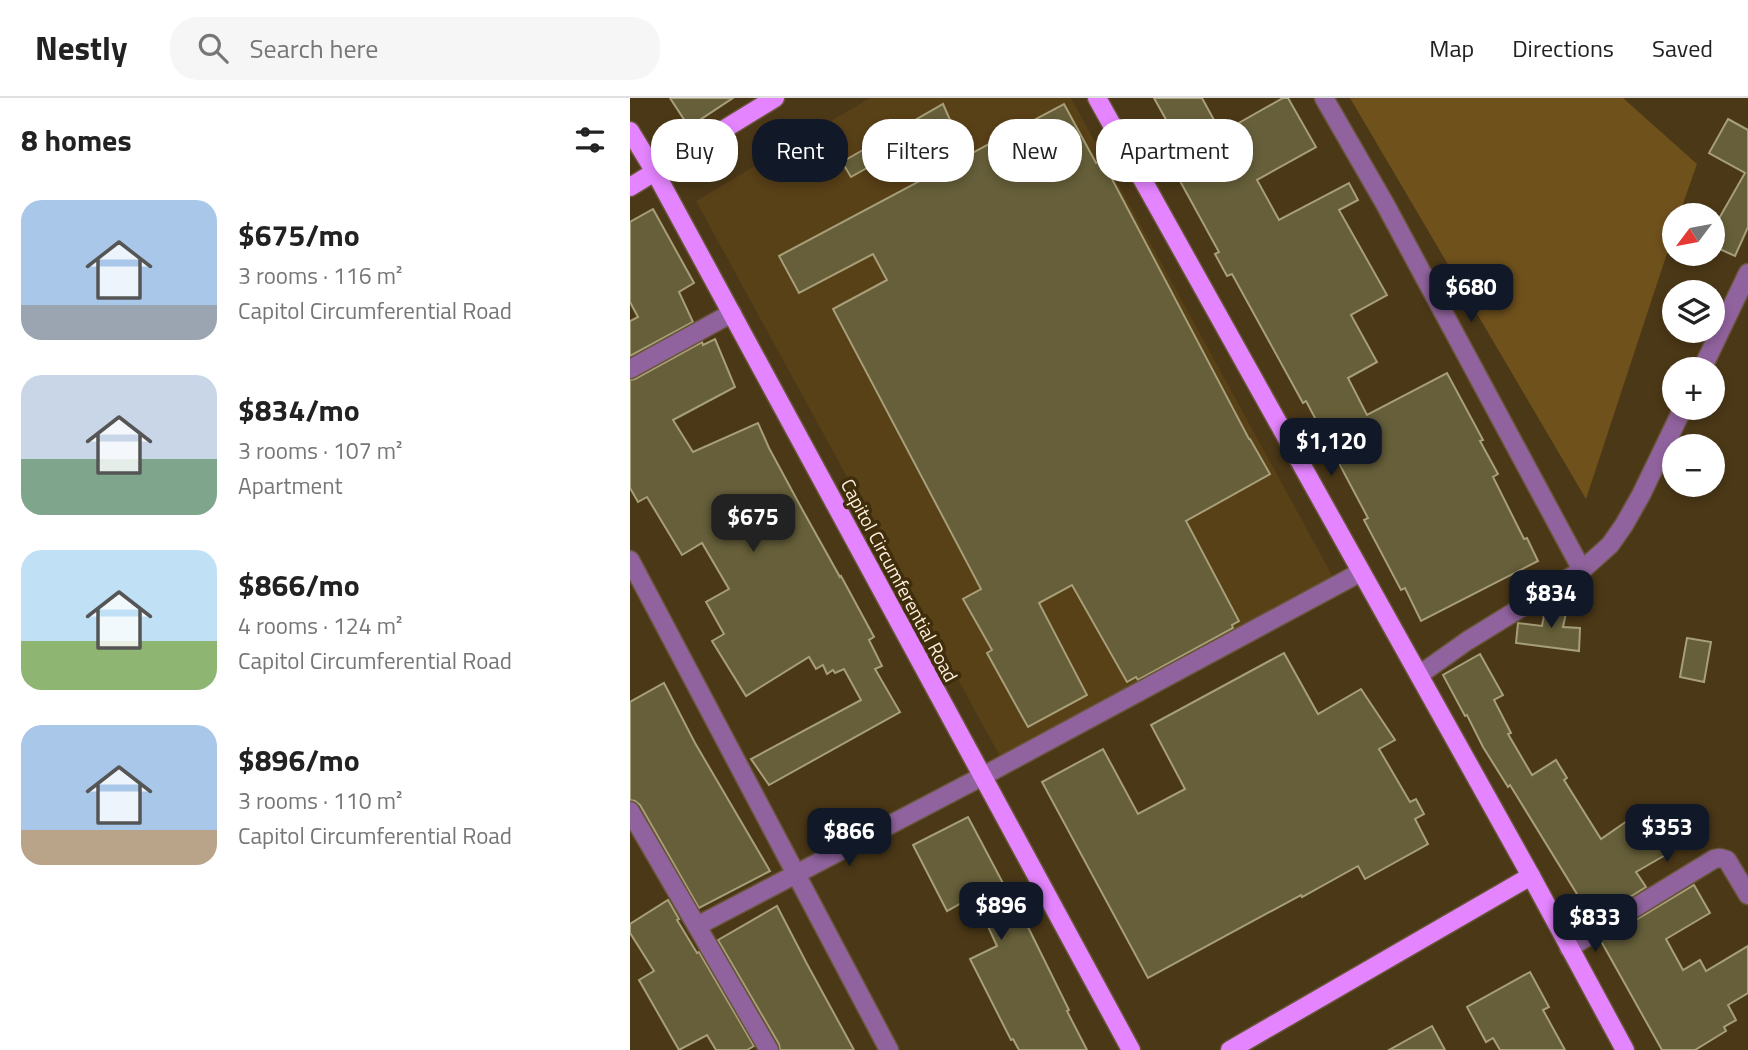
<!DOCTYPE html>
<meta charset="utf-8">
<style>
:root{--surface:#fff;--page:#f6f6f6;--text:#222;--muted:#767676;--line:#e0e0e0;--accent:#111827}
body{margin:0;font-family:"Titillium Web",sans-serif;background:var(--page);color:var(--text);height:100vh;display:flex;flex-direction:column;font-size:26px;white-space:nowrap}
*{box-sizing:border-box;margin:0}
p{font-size:23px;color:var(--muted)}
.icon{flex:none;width:38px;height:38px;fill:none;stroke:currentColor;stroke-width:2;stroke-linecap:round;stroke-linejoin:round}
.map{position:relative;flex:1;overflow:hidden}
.details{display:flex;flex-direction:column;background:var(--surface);width:630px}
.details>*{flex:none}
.banner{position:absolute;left:21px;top:21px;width:665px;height:63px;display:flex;gap:14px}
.needle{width:46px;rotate:238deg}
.fabs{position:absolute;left:1032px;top:105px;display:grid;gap:14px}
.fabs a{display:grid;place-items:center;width:63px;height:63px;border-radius:50%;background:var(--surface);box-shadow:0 4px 10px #0003;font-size:35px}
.price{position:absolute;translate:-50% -60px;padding:0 16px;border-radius:14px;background:var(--accent);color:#fff;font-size:23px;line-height:46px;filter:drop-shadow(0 2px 4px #0008)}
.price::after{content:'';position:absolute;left:50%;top:42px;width:21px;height:16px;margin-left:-10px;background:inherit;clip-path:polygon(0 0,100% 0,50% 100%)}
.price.current{background:#222;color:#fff}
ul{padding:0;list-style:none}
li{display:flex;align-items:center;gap:21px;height:175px;padding:0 21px}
li span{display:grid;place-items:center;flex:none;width:196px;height:140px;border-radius:21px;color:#555}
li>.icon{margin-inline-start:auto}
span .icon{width:84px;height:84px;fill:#fffc;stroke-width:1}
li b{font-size:30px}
h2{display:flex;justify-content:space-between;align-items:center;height:84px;padding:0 21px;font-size:30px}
.tag{padding:0 24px;border-radius:28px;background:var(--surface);box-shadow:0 4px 10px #0003;font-size:24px;line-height:63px}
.tag.current{background:var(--accent);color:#fff}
header{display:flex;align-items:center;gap:42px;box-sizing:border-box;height:98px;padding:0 35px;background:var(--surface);border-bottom:2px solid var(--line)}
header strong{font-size:33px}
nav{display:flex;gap:38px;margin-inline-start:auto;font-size:24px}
.search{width:490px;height:63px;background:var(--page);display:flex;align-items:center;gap:18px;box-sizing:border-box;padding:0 24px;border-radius:28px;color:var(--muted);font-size:26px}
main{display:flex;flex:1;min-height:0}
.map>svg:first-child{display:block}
</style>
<header>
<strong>Nestly</strong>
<div class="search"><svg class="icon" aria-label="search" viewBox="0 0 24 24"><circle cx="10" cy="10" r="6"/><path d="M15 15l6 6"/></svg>Search here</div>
<nav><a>Map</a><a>Directions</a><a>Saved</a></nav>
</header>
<main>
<section class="details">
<h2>8 homes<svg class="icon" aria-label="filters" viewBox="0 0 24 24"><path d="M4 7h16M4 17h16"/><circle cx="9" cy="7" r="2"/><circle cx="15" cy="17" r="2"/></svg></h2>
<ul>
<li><span style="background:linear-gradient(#a9c7e8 75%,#9aa5b1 0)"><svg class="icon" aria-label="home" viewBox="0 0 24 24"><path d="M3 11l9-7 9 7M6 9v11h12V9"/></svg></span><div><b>$675/mo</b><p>3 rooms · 116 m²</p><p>Capitol Circumferential Road</p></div></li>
<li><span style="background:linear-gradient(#c9d6e8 60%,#7fa58c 0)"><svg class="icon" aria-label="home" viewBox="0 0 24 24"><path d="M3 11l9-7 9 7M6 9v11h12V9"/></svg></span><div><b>$834/mo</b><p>3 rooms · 107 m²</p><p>Apartment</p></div></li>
<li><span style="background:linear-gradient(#bfe0f5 65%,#8fb573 0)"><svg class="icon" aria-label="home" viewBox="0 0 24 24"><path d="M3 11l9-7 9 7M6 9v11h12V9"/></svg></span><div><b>$866/mo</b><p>4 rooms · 124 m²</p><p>Capitol Circumferential Road</p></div></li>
<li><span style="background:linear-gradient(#a9c7e8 75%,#b9a48a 0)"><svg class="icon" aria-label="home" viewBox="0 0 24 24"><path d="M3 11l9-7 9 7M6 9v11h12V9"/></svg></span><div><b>$896/mo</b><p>3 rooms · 110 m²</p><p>Capitol Circumferential Road</p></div></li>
</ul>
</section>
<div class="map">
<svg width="1118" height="952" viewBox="0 0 1118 952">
<rect width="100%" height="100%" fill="#4b3817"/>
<!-- built -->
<polygon fill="#584017" points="240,0 441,0 703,479 372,662 66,103"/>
<!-- green -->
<polygon fill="#6f511c" points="720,0 993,0 1067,66 1049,117 1045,117 1045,131 956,401"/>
<!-- building -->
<g fill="#665f3a" stroke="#a79f78" stroke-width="2">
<polygon points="40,0 103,0 59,29"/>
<polygon points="524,0 572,0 591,35 653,0 658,0 686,49 627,82 649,122 719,85 728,102 709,112 757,197 721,217 747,264 718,280 737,317 817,275 853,342 850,343 868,376 863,379 894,441 897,440 908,463 791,523 775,490 771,492 734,422 738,420 676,303 673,305 602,176 597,178 585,156 589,154 544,72 559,63"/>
<polygon points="313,6 321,24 280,48 279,46 221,79 212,64"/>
<polygon points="434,6 466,65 472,62 619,341 620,341 640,376 556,423 609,523 602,527 603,530 508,582 506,579 497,584 442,487 409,505 457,597 398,629 357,555 362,552 333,501 351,491 203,211 257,182 243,156 169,195 149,158"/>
<polygon points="1098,21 1118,32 1118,129 1105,158 1083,148 1083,131 1115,75 1079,55"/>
<polygon points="23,111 64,185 49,194 63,224 0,258 0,223 8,219 0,204 0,124"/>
<polygon points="85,241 105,289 43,322 63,354 128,325 139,350 172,411 210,479 211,478 244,539 239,542 252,568 245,571 270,614 139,687 121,661 231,602 214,571 205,575 203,572 197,576 193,567 186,571 179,559 116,598 82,543 94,536 76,504 99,491 72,445 52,457 17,399 8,404 0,390 0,282 5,281 72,244 73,247"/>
<polygon points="924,503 938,506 933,529 950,530 949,553 886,545 888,525 912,528 916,507"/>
<polygon points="1057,540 1081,544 1074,584 1050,579"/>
<polygon points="654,555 688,616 731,591 765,642 749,651 780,704 786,701 794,716 785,721 798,746 735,781 728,768 672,799 671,797 518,880 412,684 473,651 508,716 555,691 521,627"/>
<polygon points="850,556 873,597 864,602 881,635 878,636 902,677 926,662 937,680 934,682 971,741 1000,721 1013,740 1049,719 1061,742 1006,774 1016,789 963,822 880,687 878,689 853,649 837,617 835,618 813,577"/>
<polygon points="34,585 65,645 140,773 69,810 10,707 5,703 0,702 0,604"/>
<polygon points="338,719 375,789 380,787 396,825 439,912 437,913 457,952 389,952 383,941 381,942 340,861 367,848 344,798 317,813 283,747"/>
<polygon points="1064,787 1080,815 1036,841 1053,872 1070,862 1076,873 1118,848 1118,895 1098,907 1106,922 1094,929 1096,933 1065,952 1032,952 971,843"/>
<polygon points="38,802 49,821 47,822 67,855 69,854 124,948 117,952 86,952 77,937 49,952 9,882 24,873 0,835 0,826"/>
<polygon points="147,808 177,866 224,952 150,952 149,946 88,842"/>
<polygon points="900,874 919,909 913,912 935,952 870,952 863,940 856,944 837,909"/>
<polygon points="802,928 815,952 759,952"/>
</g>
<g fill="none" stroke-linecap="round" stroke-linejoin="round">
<!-- minor casing -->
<g stroke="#675537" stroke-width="21">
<g id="minor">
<polyline points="694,0 755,106 952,472"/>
<polyline points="0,271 102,215"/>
<polyline points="1072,271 1118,175"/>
<polyline points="0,462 259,952"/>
<polyline points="789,577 837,543 952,472 980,447 994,427 1011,397 1053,310"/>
<polyline points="0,713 139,952"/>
<polyline points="67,828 353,678 731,474"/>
<polyline points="939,850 1084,761 1090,760 1097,762 1118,797"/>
</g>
</g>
<!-- major casing -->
<g stroke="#675537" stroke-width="21">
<g id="major">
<polyline points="467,0 901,778 995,952"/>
<polyline points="0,33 25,74 501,952"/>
<polyline points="0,89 145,0"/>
<polyline points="600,952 901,778"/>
</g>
</g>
<!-- minor -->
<use href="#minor" stroke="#91639e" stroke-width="18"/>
<!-- major -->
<use href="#major" stroke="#e484fe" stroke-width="18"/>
</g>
<g text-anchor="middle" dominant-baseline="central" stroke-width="7" stroke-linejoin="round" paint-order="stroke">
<!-- street labels -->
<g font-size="19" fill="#fcefdd" stroke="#402d0b">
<text transform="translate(270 482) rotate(62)">Capitol Circumferential Road</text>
</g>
</g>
</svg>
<div class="fabs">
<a><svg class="needle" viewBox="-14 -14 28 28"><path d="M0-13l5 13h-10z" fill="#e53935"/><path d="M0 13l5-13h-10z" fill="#767676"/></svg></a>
<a><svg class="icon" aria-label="layers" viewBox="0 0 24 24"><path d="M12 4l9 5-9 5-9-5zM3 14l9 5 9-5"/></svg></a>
<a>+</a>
<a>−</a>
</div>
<b class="price" style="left:841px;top:226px">$680</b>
<b class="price" style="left:701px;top:380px">$1,120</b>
<b class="price current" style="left:123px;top:456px">$675</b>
<b class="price" style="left:921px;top:532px">$834</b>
<b class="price" style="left:1037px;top:766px">$353</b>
<b class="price" style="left:219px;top:770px">$866</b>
<b class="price" style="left:371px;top:844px">$896</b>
<b class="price" style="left:965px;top:856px">$833</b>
<div class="banner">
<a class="tag">Buy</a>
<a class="tag current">Rent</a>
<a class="tag">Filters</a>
<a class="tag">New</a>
<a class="tag">Apartment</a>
</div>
</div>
</main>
